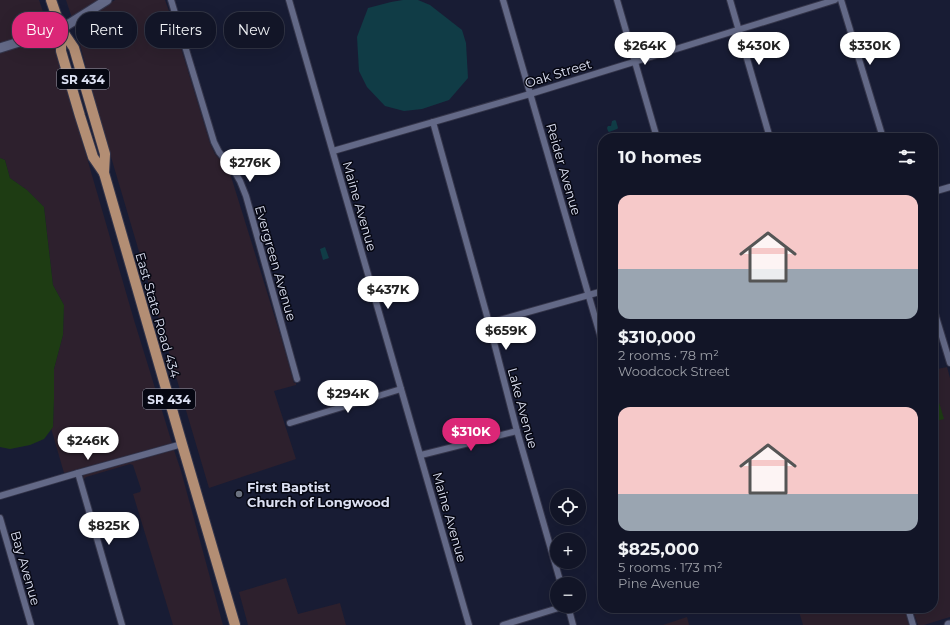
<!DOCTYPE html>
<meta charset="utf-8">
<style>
:root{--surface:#121527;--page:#1f2233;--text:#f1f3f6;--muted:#9c9fa7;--line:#313444;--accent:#db2777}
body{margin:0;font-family:Montserrat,sans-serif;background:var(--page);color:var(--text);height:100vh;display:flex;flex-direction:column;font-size:15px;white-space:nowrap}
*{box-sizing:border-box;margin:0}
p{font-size:13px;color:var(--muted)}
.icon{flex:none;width:22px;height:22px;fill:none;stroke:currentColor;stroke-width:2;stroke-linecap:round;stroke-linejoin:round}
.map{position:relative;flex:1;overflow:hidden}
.details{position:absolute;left:598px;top:133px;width:340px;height:480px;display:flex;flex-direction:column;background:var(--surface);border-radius:16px;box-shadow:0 4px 16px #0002,0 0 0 1px var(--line)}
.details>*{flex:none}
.top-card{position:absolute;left:12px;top:12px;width:380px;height:36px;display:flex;gap:8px}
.tools{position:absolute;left:550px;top:489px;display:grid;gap:8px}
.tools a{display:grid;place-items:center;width:36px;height:36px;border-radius:50%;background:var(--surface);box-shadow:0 4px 16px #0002,0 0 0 1px var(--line);font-size:20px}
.price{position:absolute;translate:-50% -34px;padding:0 9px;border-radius:14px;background:#fff;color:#222;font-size:13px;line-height:26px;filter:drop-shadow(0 1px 2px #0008)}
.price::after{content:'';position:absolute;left:50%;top:24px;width:12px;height:9px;margin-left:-6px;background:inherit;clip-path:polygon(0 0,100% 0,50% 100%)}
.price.active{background:var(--accent);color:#fff}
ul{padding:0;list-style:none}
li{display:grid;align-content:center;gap:8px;height:212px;padding:0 20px}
li span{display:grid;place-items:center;height:124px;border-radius:12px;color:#555}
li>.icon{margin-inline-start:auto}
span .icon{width:72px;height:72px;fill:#fffc;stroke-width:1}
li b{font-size:17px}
h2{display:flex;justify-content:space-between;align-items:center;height:48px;padding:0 20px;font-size:17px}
.pill{padding:0 14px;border-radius:16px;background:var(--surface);box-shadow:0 4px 16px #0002,0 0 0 1px var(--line);font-size:14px;line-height:36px}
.pill.active{background:var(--accent);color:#fff}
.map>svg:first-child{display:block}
</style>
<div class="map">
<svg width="950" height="625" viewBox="0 0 950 625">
<rect width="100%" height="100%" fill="#181c34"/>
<!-- commercial -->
<g fill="#2d202d">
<polygon points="0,0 39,0 49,29 0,44"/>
<polygon points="66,0 100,0 72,18"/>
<polygon points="115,0 165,0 174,25 210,143 215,154 229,170 281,337 294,383 296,383 296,385 274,391 296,459 209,488 98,113 75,25"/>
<polygon points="51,36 60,65 134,320 172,443 64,473 51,428 53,427 54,399 54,369 63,335 64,305 53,285 44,207 27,190 10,178 5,160 0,158 0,52"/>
<polygon points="947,367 950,378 950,617 924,625 918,625 912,608 933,608 933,370"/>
<polygon points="174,450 181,471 223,625 173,625 133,494 140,492 141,489 133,465 130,464 86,477 84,479 83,475"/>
<polygon points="286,578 298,614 340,603 346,625 248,625 239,592"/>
<polygon points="798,608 904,608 909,625 803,625"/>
<polygon points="687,617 689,625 663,625"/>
</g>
<!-- green -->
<g fill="#1e3c13">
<polygon points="0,158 5,160 10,178 27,190 44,207 53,285 64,305 63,335 54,369 54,399 53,427 44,439 30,445 10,449 0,447"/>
<polygon points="938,399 944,419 933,422 933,401"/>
</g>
<!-- water -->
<g fill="#103c46">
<polygon points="403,0 418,0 430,5 462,30 466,43 468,78 449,100 422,109 404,111 385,106 367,87 359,71 357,37 368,8 391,2"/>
<polygon points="615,120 616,121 618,128 617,129 609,132 608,131 607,128 608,126 611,126 612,121"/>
<polygon points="325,247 329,258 323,260 320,249"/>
</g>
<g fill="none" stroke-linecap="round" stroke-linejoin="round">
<!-- street casing -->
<g stroke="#34354a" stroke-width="8">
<g id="street">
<polyline points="171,0 214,142 219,152 233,169 240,181 246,196 297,379"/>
<polyline points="289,0 469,625"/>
<polyline points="503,0 603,345"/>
<polyline points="617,0 657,138"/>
<polyline points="730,0 770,138"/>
<polyline points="841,0 883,138"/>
<polyline points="433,122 489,323 517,431 561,584"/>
<polyline points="333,151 530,94 835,0"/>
<polyline points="933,192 950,187"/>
<polyline points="933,307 950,363"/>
<polyline points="489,323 603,291"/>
<polyline points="290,423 401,389"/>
<polyline points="421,455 517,431"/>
<polyline points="78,473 122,625"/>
<polyline points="0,496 78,473 182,444"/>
<polyline points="0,518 31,625"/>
<polyline points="568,606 573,625"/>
<polyline points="908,608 913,625"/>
<polyline points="503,625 565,606"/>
</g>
</g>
<!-- secondary casing -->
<g stroke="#34354a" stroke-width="11">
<g id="secondary">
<polyline points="0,48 61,29 107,0"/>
<polyline points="949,625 950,625"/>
</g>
</g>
<!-- primary casing -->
<g stroke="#34354a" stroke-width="12">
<g id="primary">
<polyline points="51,0 61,29 74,48 105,154 104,173 182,444 235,625"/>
<polyline points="61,29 61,51 80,116 93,157 104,173"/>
</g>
</g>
<!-- street -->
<use href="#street" stroke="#636987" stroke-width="6"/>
<!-- secondary -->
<use href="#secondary" stroke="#636987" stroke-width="9"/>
<!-- primary -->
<use href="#primary" stroke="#b38e74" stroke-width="10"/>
</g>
<!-- markers -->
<circle fill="#6b7280" stroke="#060712" stroke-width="1.5" cx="239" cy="494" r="4"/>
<g text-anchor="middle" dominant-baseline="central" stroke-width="3" stroke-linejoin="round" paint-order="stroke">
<!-- shield labels -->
<g fill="#060712" stroke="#9c9faf" stroke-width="1">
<rect x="57" y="69" width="52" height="20" rx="3"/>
<rect x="143" y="389" width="52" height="20" rx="3"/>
</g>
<g font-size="12" font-weight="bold" fill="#dce0f2">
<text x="83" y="79">SR 434</text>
<text x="169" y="399">SR 434</text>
</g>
<!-- street labels -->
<g font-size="13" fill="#dce0f2" stroke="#060712">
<text transform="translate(558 73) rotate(-17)">Oak Street</text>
<text transform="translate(564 169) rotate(74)">Reider Avenue</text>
<text transform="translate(360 206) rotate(74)">Maine Avenue</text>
<text transform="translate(276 263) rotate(74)">Evergreen Avenue</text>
<text transform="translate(158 315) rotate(74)">East State Road 434</text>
<text transform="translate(523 408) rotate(75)">Lake Avenue</text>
<text transform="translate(450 517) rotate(74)">Maine Avenue</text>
<text transform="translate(26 568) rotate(74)">Bay Avenue</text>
</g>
<!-- poi labels -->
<g font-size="13" font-weight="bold" fill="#dce0f2" stroke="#060712" text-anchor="start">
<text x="247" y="487">First Baptist<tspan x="247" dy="15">Church of Longwood</tspan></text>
</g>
</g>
</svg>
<div class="tools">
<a><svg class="icon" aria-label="locate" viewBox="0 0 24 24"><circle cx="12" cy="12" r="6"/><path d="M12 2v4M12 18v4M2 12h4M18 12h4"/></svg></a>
<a>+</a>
<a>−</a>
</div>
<b class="price" style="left:645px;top:66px">$264K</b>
<b class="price" style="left:759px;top:66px">$430K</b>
<b class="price" style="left:870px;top:66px">$330K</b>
<b class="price" style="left:250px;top:183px">$276K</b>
<b class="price" style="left:388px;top:310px">$437K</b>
<b class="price" style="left:506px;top:351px">$659K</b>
<b class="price" style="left:348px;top:414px">$294K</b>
<b class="price active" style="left:471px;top:452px">$310K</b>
<b class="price" style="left:88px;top:461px">$246K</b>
<b class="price" style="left:109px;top:546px">$825K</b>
<div class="top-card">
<a class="pill active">Buy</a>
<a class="pill">Rent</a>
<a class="pill">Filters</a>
<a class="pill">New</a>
</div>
<section class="details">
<h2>10 homes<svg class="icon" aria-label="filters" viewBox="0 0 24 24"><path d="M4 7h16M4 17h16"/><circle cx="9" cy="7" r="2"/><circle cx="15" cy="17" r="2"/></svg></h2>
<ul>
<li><span style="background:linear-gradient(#f6c9c9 60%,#9aa5b1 0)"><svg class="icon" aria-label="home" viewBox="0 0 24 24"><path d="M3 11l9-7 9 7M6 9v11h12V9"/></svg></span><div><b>$310,000</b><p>2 rooms · 78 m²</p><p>Woodcock Street</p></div></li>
<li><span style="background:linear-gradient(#f6c9c9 70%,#9aa5b1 0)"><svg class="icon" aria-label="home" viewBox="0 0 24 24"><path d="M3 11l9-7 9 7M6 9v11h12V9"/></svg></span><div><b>$825,000</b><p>5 rooms · 173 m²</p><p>Pine Avenue</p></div></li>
</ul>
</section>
</div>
